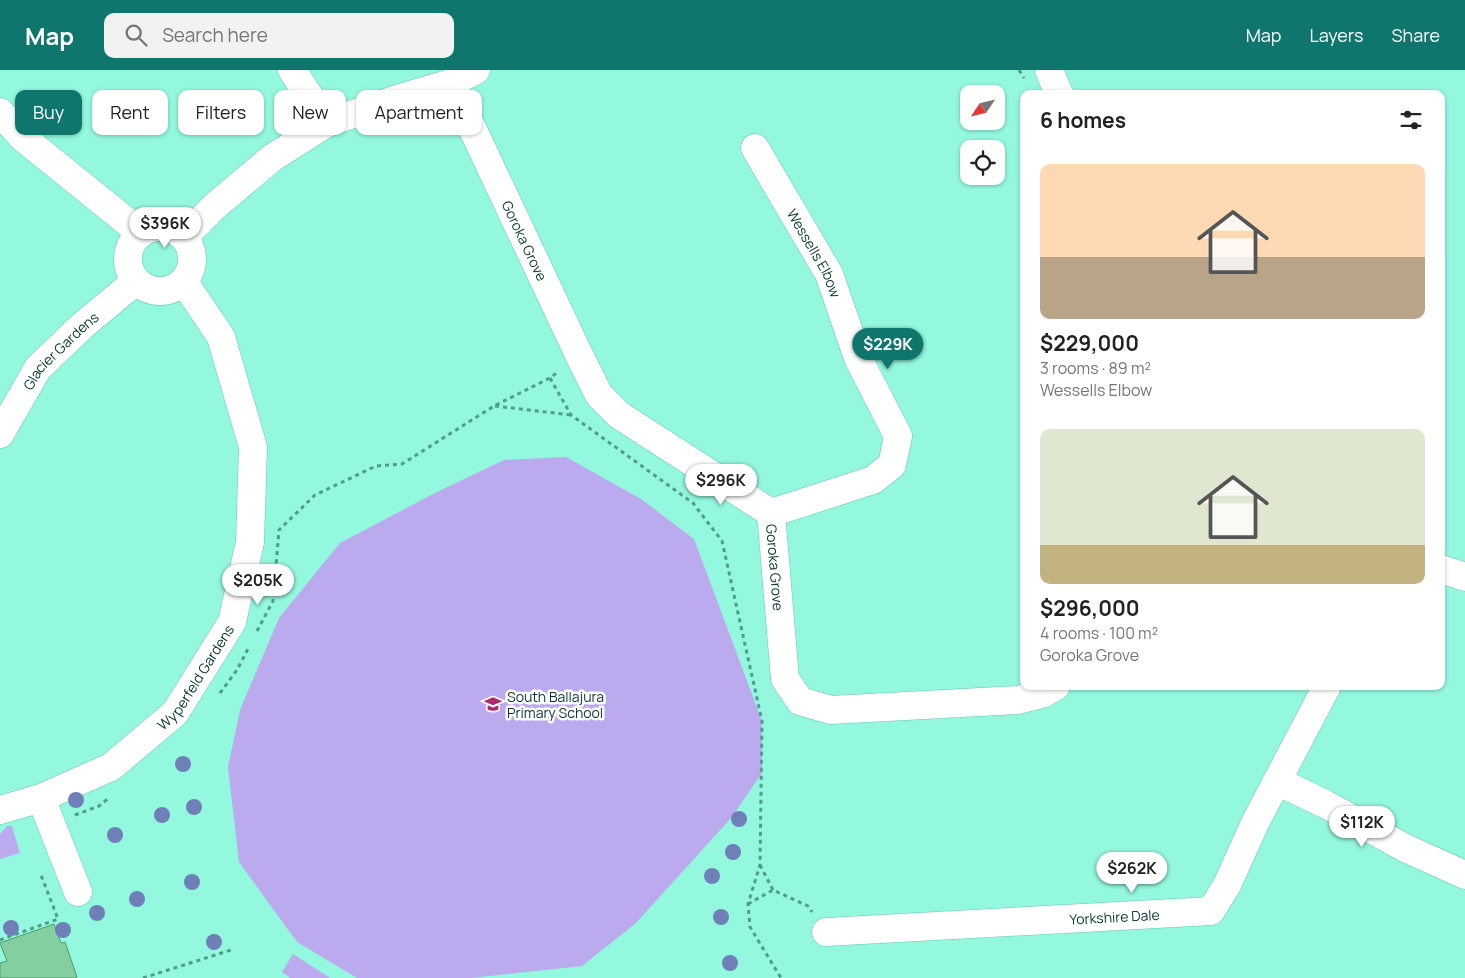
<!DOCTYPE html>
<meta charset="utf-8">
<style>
:root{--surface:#fff;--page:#f2f2f2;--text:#222;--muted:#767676;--accent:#0f766e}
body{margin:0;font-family:Manrope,sans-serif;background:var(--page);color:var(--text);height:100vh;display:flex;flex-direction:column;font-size:19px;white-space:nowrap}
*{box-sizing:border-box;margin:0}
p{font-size:16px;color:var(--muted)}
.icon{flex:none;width:28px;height:28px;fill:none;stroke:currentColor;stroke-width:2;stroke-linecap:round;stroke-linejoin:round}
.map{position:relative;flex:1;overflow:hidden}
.panel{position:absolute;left:1020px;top:20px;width:425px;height:600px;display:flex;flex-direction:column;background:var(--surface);border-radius:10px;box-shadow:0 1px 4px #0004}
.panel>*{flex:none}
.guide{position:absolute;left:15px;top:20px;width:475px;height:45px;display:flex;gap:10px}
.needle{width:32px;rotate:235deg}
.tools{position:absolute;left:960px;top:15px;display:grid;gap:10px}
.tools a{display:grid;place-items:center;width:45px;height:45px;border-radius:10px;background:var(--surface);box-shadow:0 1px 4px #0004;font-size:25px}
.price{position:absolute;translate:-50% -42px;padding:0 11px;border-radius:18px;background:#fff;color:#222;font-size:16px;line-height:32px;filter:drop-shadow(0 1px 2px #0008)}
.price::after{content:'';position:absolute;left:50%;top:30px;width:15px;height:11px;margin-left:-8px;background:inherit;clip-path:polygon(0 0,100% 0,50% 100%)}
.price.current{background:var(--accent);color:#fff}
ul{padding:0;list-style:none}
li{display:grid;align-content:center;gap:10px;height:265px;padding:0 20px}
li span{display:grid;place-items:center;height:155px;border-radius:10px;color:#555}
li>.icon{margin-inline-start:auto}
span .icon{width:90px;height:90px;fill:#fffc;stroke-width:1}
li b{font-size:21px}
h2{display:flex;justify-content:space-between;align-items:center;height:60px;padding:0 20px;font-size:21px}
.tag{padding:0 18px;border-radius:10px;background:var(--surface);box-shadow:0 1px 4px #0004;font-size:18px;line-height:45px}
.tag.current{background:var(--accent);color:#fff}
header{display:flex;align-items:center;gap:30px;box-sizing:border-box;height:70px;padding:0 25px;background:var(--accent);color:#fff}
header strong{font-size:24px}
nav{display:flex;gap:28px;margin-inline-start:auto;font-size:18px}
.search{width:350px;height:45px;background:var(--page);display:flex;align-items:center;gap:12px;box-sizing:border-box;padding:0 18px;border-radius:10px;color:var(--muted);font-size:19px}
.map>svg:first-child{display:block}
</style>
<header>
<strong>Map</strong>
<div class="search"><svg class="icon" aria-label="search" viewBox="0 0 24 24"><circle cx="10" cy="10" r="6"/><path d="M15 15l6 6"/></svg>Search here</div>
<nav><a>Map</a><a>Layers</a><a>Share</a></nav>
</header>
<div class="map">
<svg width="1465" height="908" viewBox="0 0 1465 908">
<rect width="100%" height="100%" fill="#93f8de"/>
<!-- green -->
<g fill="#bae">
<polygon points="566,387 641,429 694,469 762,651 762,703 731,748 636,853 582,896 471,908 357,908 297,872 239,792 228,697 240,640 279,548 340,473 435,423 504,390"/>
<polygon points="7,756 12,756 20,783 0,789 0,764"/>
<polygon points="293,884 330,908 290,908 282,902"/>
</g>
<!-- building -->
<polygon fill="#83cf9f" stroke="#4f9b6e" points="54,854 61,873 65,872 77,907 74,908 0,908 0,893 7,891 0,873"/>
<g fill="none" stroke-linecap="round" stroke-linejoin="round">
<!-- minor casing -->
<g stroke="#63c8b0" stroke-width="29">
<g id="minor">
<polyline points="292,0 327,53"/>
<polyline points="1049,0 1059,24"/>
<path id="s1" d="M451 13 580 287 599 325 619 345 771 443 785 609 800 631 831 640 1018 630 1042 624 1056 616"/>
<polyline points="0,42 22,67 141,163"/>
<path id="s2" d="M755 78 829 204 858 288 898 366 892 395 873 410 771 443"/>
<circle cx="160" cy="189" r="32"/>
<polyline points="184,167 215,136 272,88 327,53 397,29 451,13 476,0"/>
<path id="s3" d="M0 364 38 298 82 256 136 211"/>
<polyline points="1441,499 1465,507"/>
<polyline points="1277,711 1325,734 1405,778 1465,805"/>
<polyline points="41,728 78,822"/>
<path id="s4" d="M0 740 41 728 111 697 175 643 232 552 250 472 253 377 221 267 184 212"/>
<path id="s5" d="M826 862 1211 841 1227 815 1255 753 1327 616"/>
</g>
</g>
<!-- path -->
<g stroke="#519c8a" stroke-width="3" stroke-dasharray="4 4" stroke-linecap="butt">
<polyline points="1019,0 1024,8"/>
<polyline points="550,308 571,345 693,433 722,471 762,651 760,795 748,834 750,857 781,908"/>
<polyline points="495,336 571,345"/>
<polyline points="257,561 273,531 279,460 315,425 376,396 402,394 494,336 550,308 559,301"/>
<polyline points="220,623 237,600 249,577"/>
<polyline points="75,745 99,736 109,728"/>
<polyline points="760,795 773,820"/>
<polyline points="748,834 773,820 808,836 812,842"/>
<polyline points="0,870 58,849 41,805"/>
<polyline points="143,908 231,880"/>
</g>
<!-- minor -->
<use href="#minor" stroke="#fff" stroke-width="28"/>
</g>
<!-- trees -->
<g fill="#6f80b8">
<circle cx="183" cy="694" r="8"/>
<circle cx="76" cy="730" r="8"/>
<circle cx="194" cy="737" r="8"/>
<circle cx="162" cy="745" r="8"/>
<circle cx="739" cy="749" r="8"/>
<circle cx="115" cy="765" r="8"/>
<circle cx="733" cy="782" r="8"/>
<circle cx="712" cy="806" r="8"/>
<circle cx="192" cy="812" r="8"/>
<circle cx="137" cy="829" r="8"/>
<circle cx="97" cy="843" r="8"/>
<circle cx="721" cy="847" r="8"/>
<circle cx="11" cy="858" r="8"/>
<circle cx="63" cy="860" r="8"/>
<circle cx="214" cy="872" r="8"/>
<circle cx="730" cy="893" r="8"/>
</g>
<!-- icons -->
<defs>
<g id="school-bare" transform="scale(1.35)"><path d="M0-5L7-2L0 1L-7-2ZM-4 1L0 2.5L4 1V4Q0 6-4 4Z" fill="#b0286b" stroke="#fff" stroke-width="2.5" paint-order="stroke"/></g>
</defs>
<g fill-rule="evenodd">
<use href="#school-bare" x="493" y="634"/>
</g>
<g text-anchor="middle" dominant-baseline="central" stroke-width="5" stroke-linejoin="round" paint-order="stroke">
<!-- street labels -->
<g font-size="14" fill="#09372e" stroke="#fff">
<text stroke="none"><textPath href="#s1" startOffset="174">Goroka Grove</textPath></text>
<text stroke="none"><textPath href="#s2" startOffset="121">Wessells Elbow</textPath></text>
<text stroke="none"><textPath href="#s3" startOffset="104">Glacier Gardens</textPath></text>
<text stroke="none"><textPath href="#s1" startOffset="609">Goroka Grove</textPath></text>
<text stroke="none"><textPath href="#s4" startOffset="244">Wyperfeld Gardens</textPath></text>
<text stroke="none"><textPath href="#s5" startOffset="289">Yorkshire Dale</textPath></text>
</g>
<!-- poi labels -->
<g font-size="14" fill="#09372e" stroke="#fff" text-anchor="start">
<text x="507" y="626">South Ballajura<tspan x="507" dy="16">Primary School</tspan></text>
</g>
</g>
</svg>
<div class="tools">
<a><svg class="needle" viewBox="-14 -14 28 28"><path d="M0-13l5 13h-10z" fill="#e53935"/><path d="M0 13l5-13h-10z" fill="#767676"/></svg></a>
<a><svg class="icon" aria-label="locate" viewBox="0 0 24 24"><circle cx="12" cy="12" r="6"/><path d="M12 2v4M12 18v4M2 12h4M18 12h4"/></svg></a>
</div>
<b class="price" style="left:165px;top:179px">$396K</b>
<b class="price current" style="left:888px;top:300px">$229K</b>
<b class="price" style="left:721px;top:436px">$296K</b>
<b class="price" style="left:258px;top:536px">$205K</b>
<b class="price" style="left:1362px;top:778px">$112K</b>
<b class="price" style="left:1132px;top:824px">$262K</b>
<div class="guide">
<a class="tag current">Buy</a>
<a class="tag">Rent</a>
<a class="tag">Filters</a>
<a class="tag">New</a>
<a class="tag">Apartment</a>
</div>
<section class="panel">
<h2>6 homes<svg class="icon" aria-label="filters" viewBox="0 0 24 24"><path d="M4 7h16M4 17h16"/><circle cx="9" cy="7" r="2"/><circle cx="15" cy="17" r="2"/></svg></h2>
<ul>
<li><span style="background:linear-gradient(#ffd9b3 60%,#b9a48a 0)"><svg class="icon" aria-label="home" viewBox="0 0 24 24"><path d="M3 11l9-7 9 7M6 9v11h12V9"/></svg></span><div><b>$229,000</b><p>3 rooms · 89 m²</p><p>Wessells Elbow</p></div></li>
<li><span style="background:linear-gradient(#dfe7d0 75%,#c2b280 0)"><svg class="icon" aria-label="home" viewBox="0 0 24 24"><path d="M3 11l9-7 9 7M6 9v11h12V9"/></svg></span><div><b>$296,000</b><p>4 rooms · 100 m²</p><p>Goroka Grove</p></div></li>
</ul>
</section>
</div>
